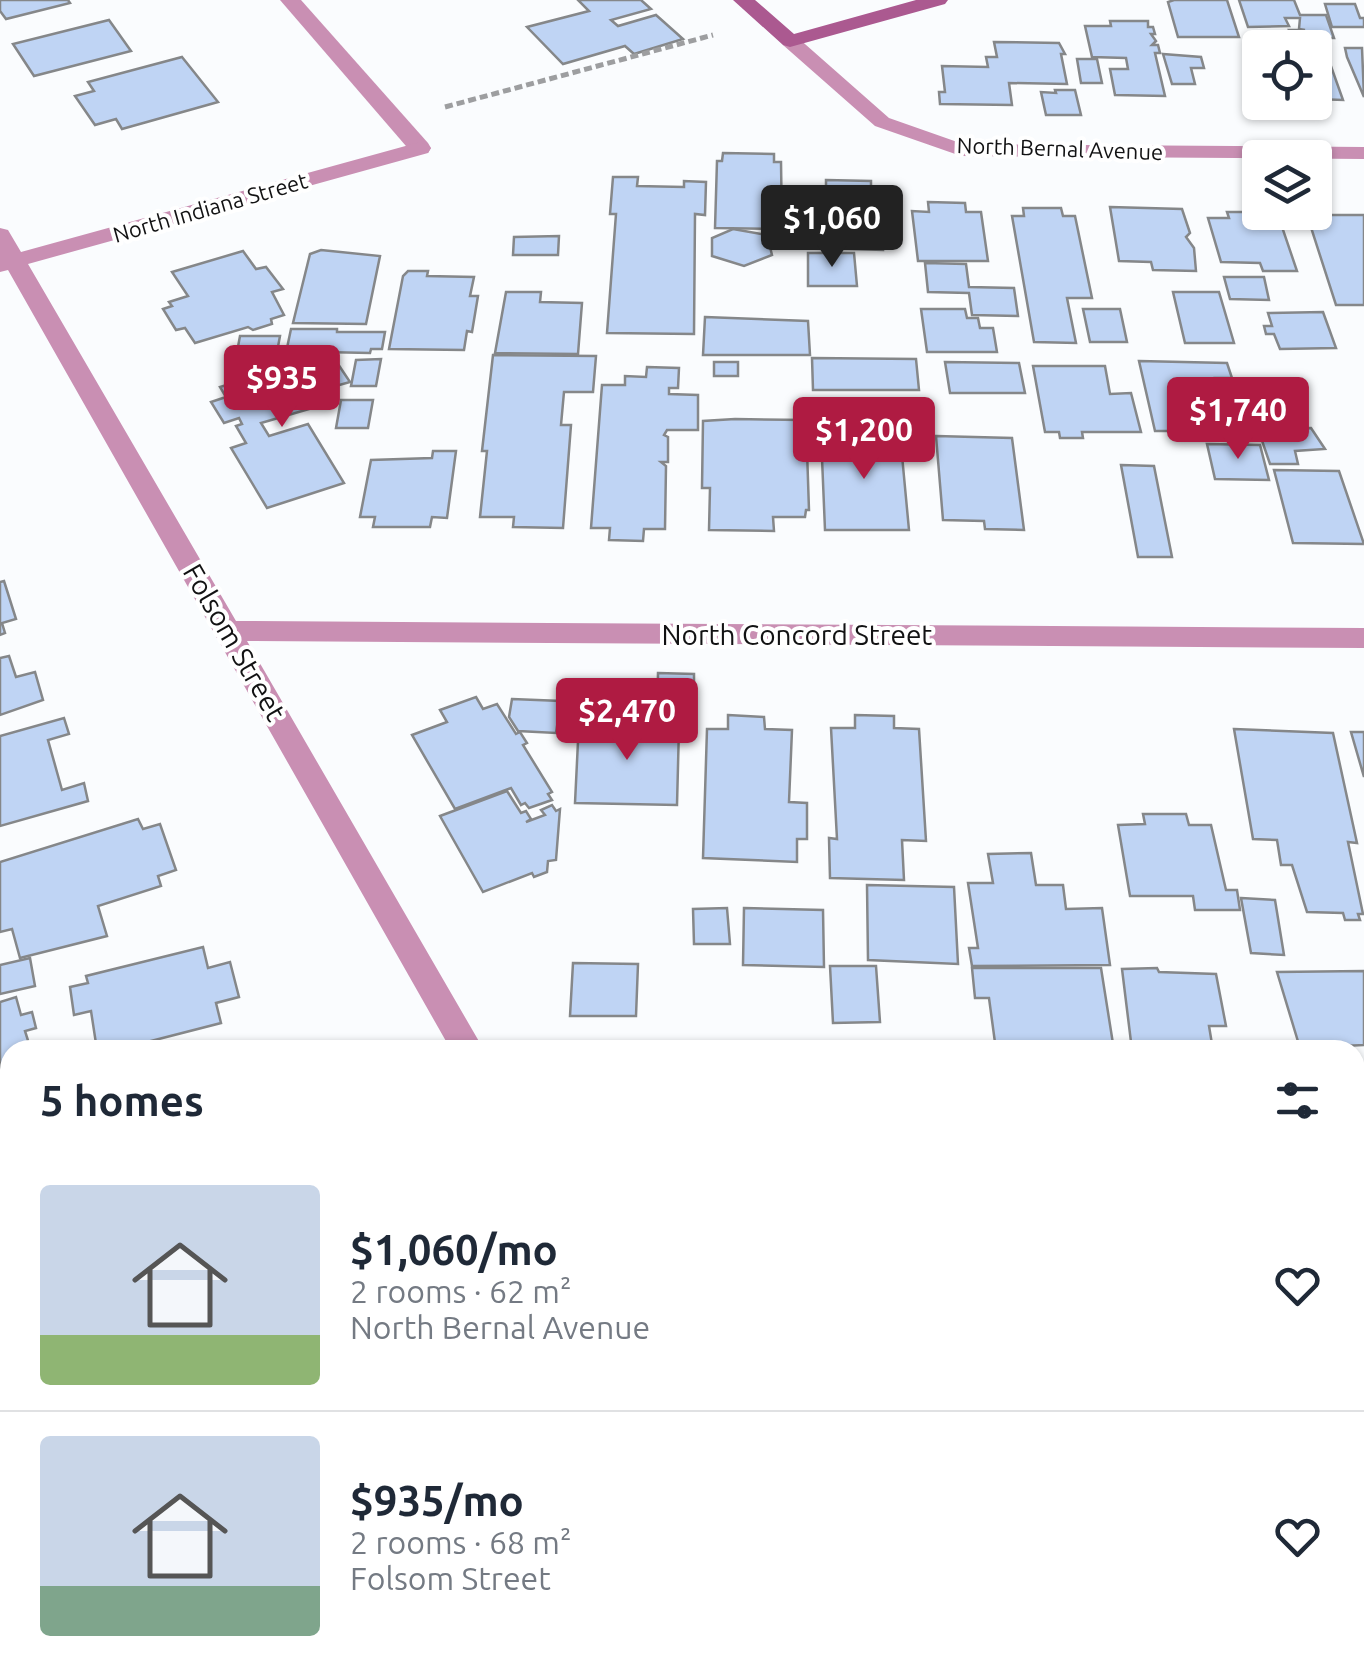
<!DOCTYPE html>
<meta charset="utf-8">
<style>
:root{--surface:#fff;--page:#f2f2f3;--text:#1f2937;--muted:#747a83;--line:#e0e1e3;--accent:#af1b42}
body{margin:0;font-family:Ubuntu,sans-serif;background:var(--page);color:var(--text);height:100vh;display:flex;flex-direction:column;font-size:38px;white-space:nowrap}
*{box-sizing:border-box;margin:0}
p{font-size:32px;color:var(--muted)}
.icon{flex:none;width:55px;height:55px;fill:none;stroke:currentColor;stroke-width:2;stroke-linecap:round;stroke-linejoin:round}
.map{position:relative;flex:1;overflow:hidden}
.details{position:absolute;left:0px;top:1040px;width:1365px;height:640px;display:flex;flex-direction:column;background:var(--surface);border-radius:30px 30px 0 0;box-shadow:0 2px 8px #0004}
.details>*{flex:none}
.fabs{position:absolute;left:1242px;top:30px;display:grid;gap:20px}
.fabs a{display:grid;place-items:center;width:90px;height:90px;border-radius:10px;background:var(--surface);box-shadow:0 2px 8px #0004;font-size:50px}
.price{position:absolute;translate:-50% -85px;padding:0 22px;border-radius:10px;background:var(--accent);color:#fff;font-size:32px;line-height:65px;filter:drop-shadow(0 2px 5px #0008)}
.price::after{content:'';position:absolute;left:50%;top:60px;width:30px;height:22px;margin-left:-15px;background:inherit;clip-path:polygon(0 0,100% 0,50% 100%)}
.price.on{background:#222;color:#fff}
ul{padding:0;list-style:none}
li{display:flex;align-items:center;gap:30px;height:250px;padding:0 40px}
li+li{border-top:2px solid var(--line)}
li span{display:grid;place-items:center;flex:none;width:280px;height:200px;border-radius:10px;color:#555}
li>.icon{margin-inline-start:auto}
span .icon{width:120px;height:120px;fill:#fffc;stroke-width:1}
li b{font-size:42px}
h2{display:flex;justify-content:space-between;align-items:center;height:120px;padding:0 40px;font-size:42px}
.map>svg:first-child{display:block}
</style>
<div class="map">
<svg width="1364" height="1680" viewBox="0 0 1364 1680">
<rect width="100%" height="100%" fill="#fafcfe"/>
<!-- building -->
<g fill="#bfd4f4" stroke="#858789" stroke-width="2.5">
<polygon points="0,0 68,0 70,3 6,19 0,11"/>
<polygon points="578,0 641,0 651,9 611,20 618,26 656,15 683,39 634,54 625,46 563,64 527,27 589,11"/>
<polygon points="1174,0 1227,0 1239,37 1178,37 1168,2"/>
<polygon points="1239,0 1294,0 1300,15 1326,15 1334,38 1292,38 1289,30 1305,30 1299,29 1300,18 1285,18 1289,26 1248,27"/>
<polygon points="1325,4 1355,4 1360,18 1364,18 1364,27 1332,27"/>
<polygon points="109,20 131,51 34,76 13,44"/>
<polygon points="1110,21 1148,21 1148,27 1153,27 1155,34 1151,34 1156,41 1152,45 1158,45 1160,53 1155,53 1165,96 1115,95 1110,69 1128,69 1126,58 1092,57 1085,26 1111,26"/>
<polygon points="994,42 1059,43 1065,54 1061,54 1067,84 1009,83 1012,105 940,104 939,92 945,92 942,66 988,67 986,57 997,57"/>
<polygon points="1345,48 1362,48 1364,97 1347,57"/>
<polygon points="1163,54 1201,57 1204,68 1191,68 1195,84 1172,84"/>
<polygon points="1315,55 1327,55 1343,100 1315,99"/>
<polygon points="182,57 218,102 122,129 116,119 95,125 75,96 94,91 88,82"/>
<polygon points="1077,59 1097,59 1102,83 1081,83"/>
<polygon points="1055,90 1075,90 1081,115 1046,115 1041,92 1056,93"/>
<polygon points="723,153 774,154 774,162 781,162 782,229 715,228 717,161 722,161"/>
<polygon points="613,177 638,177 637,186 684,187 684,181 706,182 705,215 695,214 694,334 607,333 616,214 610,214"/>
<polygon points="826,180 871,181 871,190 880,190 883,250 816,248 816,235 811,235 815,229 814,189 826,190"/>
<polygon points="928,202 965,203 966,212 981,212 988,261 918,261 912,211 929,212"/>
<polygon points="1110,207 1182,209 1190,233 1186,237 1194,248 1196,271 1153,270 1151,262 1119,261"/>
<polygon points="1023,208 1061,208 1063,216 1075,216 1092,298 1067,298 1076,343 1034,342 1012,216 1024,216"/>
<polygon points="1227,212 1260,212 1262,218 1279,218 1297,271 1263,271 1260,263 1221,262 1208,218 1229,218"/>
<polygon points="1307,215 1364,215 1364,305 1336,305"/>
<polygon points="733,229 767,235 772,255 744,266 712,256 712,238"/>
<polygon points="559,236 558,255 513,255 514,237"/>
<polygon points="321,250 380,256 366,324 293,323 310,254"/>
<polygon points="243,251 256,269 266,267 283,289 272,292 284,315 271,319 272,324 253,330 248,327 195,343 185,328 176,330 163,309 172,306 169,302 188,296 172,272"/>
<polygon points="808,253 854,253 857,286 808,286"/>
<polygon points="925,263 966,264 969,287 1014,288 1018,316 972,315 969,293 928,292"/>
<polygon points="408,271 428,271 427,276 474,277 470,296 478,296 472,332 467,331 464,350 389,349 403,276"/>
<polygon points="1224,277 1264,277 1269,300 1230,299"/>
<polygon points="506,292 541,292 540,302 582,303 578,354 495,353"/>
<polygon points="1173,292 1219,292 1234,343 1185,343"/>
<polygon points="921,309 965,309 967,318 978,318 980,328 993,328 997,352 927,352"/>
<polygon points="1083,309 1120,309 1127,342 1090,342"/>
<polygon points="1323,312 1336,348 1280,349 1274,334 1266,334 1264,326 1272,326 1268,313"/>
<polygon points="705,317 808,321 810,355 703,355"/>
<polygon points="291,329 337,329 337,332 385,332 382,349 371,349 370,353 323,352 323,348 287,348"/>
<polygon points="240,336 280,336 277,352 237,352"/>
<polygon points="493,355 596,356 593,392 564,392 561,425 571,425 563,528 513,527 514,517 480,517 487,451 482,451"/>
<polygon points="812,358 916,359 919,390 813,390"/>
<polygon points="381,359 376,386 351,386 356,360"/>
<polygon points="306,361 311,368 336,361 350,382 325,389 333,402 261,423 269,436 308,424 344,483 267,508 231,448 246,443 236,426 242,424 239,418 224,423 211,402 226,397 220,387"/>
<polygon points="1139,361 1227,363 1232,378 1215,378 1228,422 1202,422 1204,431 1155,431"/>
<rect x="714" y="362" width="24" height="14"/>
<polygon points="945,362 1019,363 1025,393 950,393"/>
<polygon points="1033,366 1105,366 1110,394 1131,393 1141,432 1082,432 1083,438 1060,438 1059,432 1045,432"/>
<polygon points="647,367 679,368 678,388 669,388 669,394 698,395 698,430 667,430 664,435 668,437 668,462 661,462 666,466 665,529 644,529 643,541 609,540 610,528 591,528 602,385 625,385 625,376 646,377"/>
<polygon points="341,400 373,400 368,428 336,428"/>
<polygon points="735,419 806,420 809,510 806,510 805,517 773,517 774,531 709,530 710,488 702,488 703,421"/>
<polygon points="1311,428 1325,449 1295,451 1298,464 1270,464 1258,429"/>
<polygon points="821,434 900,434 909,530 825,530"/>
<polygon points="936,436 1012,438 1024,530 985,529 984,521 943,520"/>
<polygon points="1207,444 1260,445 1269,480 1215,479"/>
<polygon points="433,451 456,451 447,518 432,517 430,527 373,527 375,517 360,517 371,460 432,458"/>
<polygon points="1121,465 1154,466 1172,557 1138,557"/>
<polygon points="1274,470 1339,471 1364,544 1293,543"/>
<polygon points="4,581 16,619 2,623 5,633 0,635 0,582"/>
<polygon points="9,656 16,677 35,672 43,700 0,715 0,658"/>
<polygon points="658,673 694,674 694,717 657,717"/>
<polygon points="476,697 483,709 497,704 516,734 520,732 527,743 523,745 552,792 548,794 552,800 529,808 525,803 521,805 511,788 455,809 412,735 447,722 440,710"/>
<polygon points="512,699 561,701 556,733 518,731 509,717"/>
<polygon points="728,715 764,717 765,729 792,730 789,802 807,803 807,839 797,839 797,862 703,858 707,729 728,729"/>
<polygon points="855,715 894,716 894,728 919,729 926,841 902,840 904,880 830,878 829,838 837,839 831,728 855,728"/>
<polygon points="64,718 69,734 48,740 62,790 84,783 88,801 0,826 0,736"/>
<polygon points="622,718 650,718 650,727 659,721 679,727 677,805 575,803 579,721 622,721"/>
<polygon points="1234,729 1333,733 1357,843 1348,842 1363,914 1358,914 1360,920 1345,920 1343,913 1307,912 1292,865 1281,865 1277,840 1253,839"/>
<polygon points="1351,732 1364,732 1364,777"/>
<polygon points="507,791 521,813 526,811 531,819 526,822 545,815 541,810 552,805 556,811 560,809 556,860 548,861 547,872 534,877 532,873 483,892 440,816"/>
<polygon points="1143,814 1186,814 1189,825 1211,825 1226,890 1237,890 1240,910 1195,910 1193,896 1130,896 1118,825 1145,824"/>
<polygon points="138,819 143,829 160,824 176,870 158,876 161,886 98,906 107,936 20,958 12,929 0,932 0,862"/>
<polygon points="1031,853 1036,885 1063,885 1066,909 1102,908 1110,965 972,966 969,948 978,948 968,883 993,883 988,854"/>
<polygon points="867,885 954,887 958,964 868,960"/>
<polygon points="1241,898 1275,900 1284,955 1251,953"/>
<polygon points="727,908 730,944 694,944 693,909"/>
<polygon points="744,908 823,910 824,967 743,965"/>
<polygon points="203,947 208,968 230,962 239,997 216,1003 221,1023 116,1050 97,1050 91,1011 74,1015 70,987 88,983 86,976"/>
<polygon points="30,958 35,986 0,994 0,965"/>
<polygon points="573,963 638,964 636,1016 570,1016"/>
<polygon points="830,966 876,966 880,1022 833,1023"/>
<polygon points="972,968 1101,968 1114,1050 996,1050 989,998 975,998"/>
<polygon points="1157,968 1159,972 1216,974 1226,1026 1209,1026 1213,1050 1132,1050 1122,969"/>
<polygon points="1364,971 1364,1045 1300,1048 1277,972"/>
<polygon points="16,997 21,1015 32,1012 36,1028 25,1031 31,1050 10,1050 10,1078 0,1081 0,1002"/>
<polygon points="10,1088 10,1140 0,1143 0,1091"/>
<polygon points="1359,1121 1364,1121 1364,1301 1355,1261 1355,1143 1364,1143"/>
<polygon points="10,1381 10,1479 0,1481 0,1383"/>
<polygon points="1355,1620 1362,1620 1364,1633 1364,1680 1273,1680 1271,1670 1355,1670"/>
<polygon points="320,1670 533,1670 535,1680 321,1680"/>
<polygon points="1058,1670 1200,1670 1201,1680 1059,1680"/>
</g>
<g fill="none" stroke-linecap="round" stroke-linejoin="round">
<!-- path -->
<polyline stroke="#9d9ea0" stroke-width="5" stroke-dasharray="8 4" stroke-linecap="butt" points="445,107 713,35"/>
<!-- lane -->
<polygon fill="#c98fb3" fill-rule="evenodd" points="280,0 301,0 428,143 431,148 428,153 412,153"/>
<!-- street -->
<g fill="#c98fb3" fill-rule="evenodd">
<polygon points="790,35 797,37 889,118 963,144 1364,147 1364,159 961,156 875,126 783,45 783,37"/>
<polygon points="420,142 431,148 428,153 28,264 236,621 1364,628 1364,648 247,641 484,1050 451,1050 8,270 0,272 0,228 8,230 21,252"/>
<rect x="1355" y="1433" width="9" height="36"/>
<polygon points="791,1670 833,1670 837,1680 795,1680"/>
</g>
<!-- secondary -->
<polygon fill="#ab5990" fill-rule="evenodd" points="733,0 755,0 794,34 916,0 948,0 945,4 790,47 783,45"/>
</g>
<g text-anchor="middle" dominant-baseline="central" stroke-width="8" stroke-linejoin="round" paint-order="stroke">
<!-- far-street labels -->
<g font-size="22" fill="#121213" stroke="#fff">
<text transform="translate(1060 148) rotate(2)">North Bernal Avenue</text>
<text transform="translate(210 207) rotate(-16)">North Indiana Street</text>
</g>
<!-- street labels -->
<g font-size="28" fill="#121213" stroke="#fff">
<text x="797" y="634">North Concord Street</text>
<text transform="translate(235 642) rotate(60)">Folsom Street</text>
</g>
</g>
</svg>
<div class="fabs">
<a><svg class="icon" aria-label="locate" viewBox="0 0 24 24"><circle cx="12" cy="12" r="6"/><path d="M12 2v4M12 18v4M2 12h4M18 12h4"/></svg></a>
<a><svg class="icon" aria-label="layers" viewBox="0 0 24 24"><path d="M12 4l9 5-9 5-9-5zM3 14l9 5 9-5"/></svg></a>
</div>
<b class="price on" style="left:832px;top:270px">$1,060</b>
<b class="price" style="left:282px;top:430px">$935</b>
<b class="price" style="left:1238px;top:462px">$1,740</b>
<b class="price" style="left:864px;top:482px">$1,200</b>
<b class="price" style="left:627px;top:763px">$2,470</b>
<section class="details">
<h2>5 homes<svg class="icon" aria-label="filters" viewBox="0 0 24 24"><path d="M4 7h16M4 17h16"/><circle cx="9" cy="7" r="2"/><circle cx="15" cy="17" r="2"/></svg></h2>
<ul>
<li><span style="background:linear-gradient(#c9d6e8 75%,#8fb573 0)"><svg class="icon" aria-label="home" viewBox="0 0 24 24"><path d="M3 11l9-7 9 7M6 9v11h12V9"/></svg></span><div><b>$1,060/mo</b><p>2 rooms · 62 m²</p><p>North Bernal Avenue</p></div><svg class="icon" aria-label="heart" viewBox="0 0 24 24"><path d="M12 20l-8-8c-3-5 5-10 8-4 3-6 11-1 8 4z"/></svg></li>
<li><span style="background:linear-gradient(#c9d6e8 75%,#7fa58c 0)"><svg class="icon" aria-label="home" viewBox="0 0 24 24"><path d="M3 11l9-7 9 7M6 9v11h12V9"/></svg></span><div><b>$935/mo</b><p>2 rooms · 68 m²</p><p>Folsom Street</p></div><svg class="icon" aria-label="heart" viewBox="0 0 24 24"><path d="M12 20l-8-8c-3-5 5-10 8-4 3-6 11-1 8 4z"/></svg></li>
</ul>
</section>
</div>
